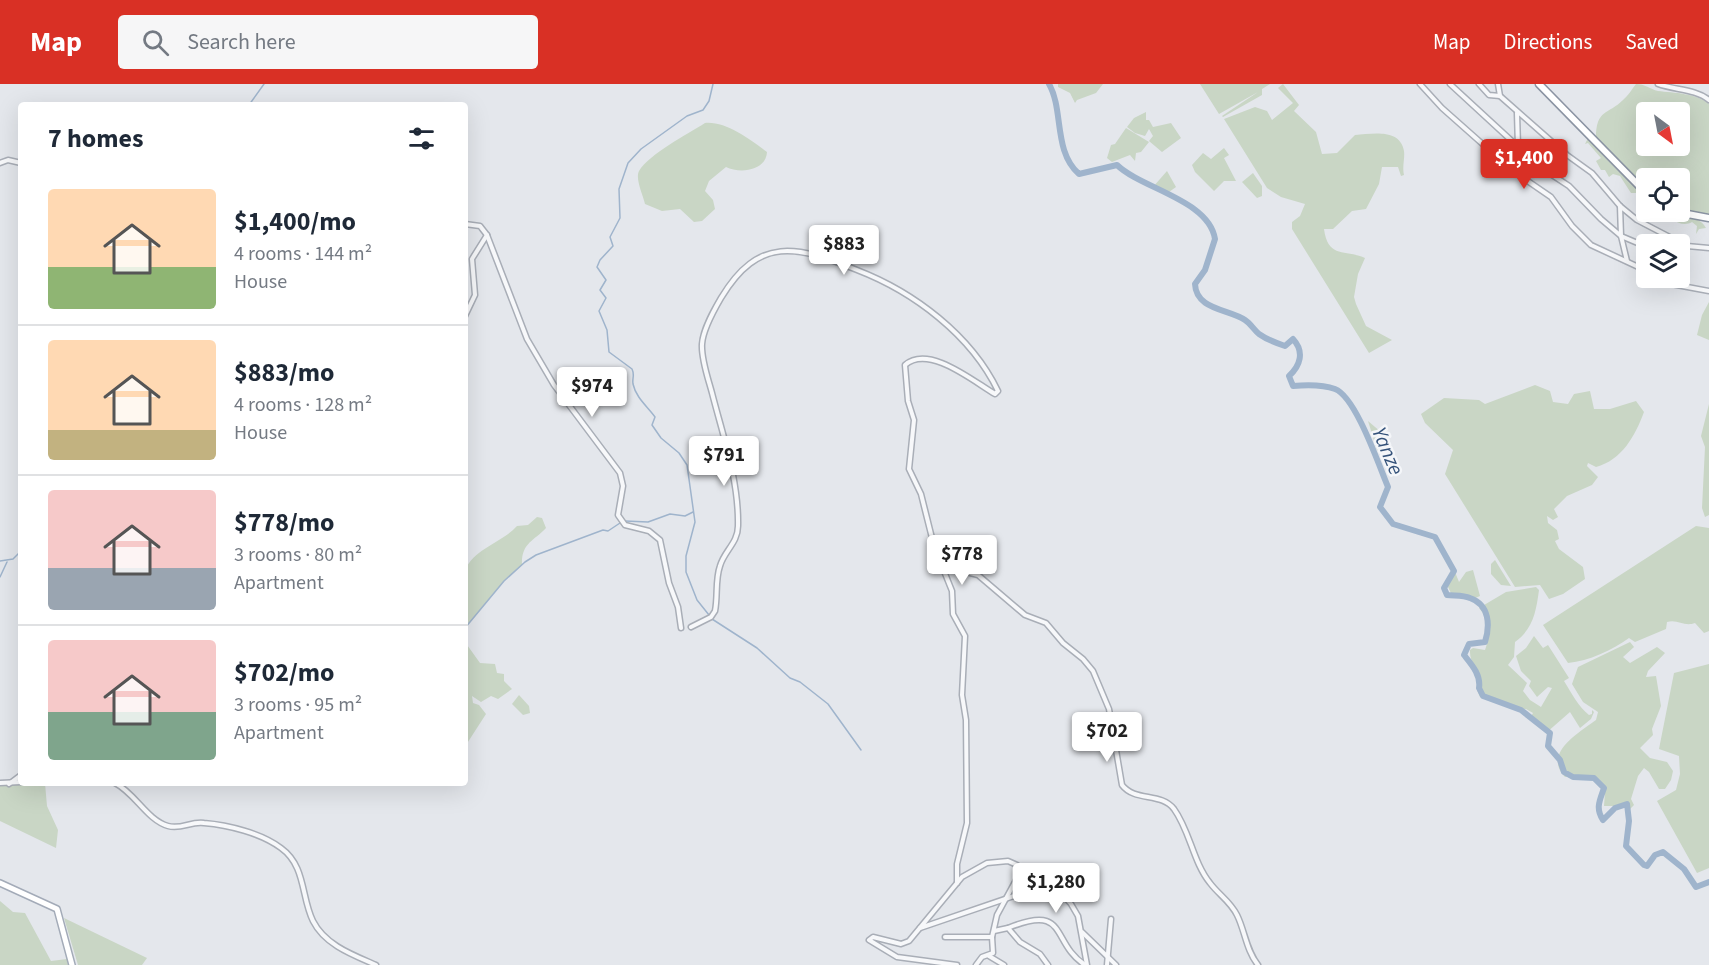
<!DOCTYPE html>
<meta charset="utf-8">
<style>
:root{--surface:#fff;--page:#f6f6f7;--text:#1f2937;--muted:#747a83;--line:#e0e1e3;--accent:#d93025}
body{margin:0;font-family:"Source Sans 3",sans-serif;background:var(--page);color:var(--text);height:100vh;display:flex;flex-direction:column;font-size:22px;white-space:nowrap}
*{box-sizing:border-box;margin:0}
p{font-size:20px;color:var(--muted)}
.icon{flex:none;width:33px;height:33px;fill:none;stroke:currentColor;stroke-width:2;stroke-linecap:round;stroke-linejoin:round}
.map{position:relative;flex:1;overflow:hidden}
.side{position:absolute;left:18px;top:18px;width:450px;height:684px;display:flex;flex-direction:column;background:var(--surface);border-radius:6px;box-shadow:0 6px 24px #0002}
.side>*{flex:none}
.needle{width:39px;rotate:148deg}
.buttons{position:absolute;left:1636px;top:18px;display:grid;gap:12px}
.buttons a{display:grid;place-items:center;width:54px;height:54px;border-radius:6px;background:var(--surface);box-shadow:0 6px 24px #0002;font-size:30px}
.price{position:absolute;translate:-50% -51px;padding:0 14px;border-radius:6px;background:#fff;color:#222;font-size:20px;line-height:39px;filter:drop-shadow(0 2px 3px #0008)}
.price::after{content:'';position:absolute;left:50%;top:36px;width:18px;height:14px;margin-left:-9px;background:inherit;clip-path:polygon(0 0,100% 0,50% 100%)}
.price.current{background:var(--accent);color:#fff}
ul{padding:0;list-style:none}
li{display:flex;align-items:center;gap:18px;height:150px;padding:0 30px}
li+li{border-top:2px solid var(--line)}
li span{display:grid;place-items:center;flex:none;width:168px;height:120px;border-radius:6px;color:#555}
li>.icon{margin-inline-start:auto}
span .icon{width:72px;height:72px;fill:#fffc;stroke-width:1}
li b{font-size:26px}
h2{display:flex;justify-content:space-between;align-items:center;height:72px;padding:0 30px;font-size:26px}
header{display:flex;align-items:center;gap:36px;box-sizing:border-box;height:84px;padding:0 30px;background:var(--accent);color:#fff}
header strong{font-size:28px}
nav{display:flex;gap:33px;margin-inline-start:auto;font-size:21px}
.search{width:420px;height:54px;background:var(--page);display:flex;align-items:center;gap:15px;box-sizing:border-box;padding:0 21px;border-radius:6px;color:var(--muted);font-size:22px}
.map>svg:first-child{display:block}
</style>
<header>
<strong>Map</strong>
<div class="search"><svg class="icon" aria-label="search" viewBox="0 0 24 24"><circle cx="10" cy="10" r="6"/><path d="M15 15l6 6"/></svg>Search here</div>
<nav><a>Map</a><a>Directions</a><a>Saved</a></nav>
</header>
<div class="map">
<svg width="1709" height="881" viewBox="0 0 1709 881">
<rect width="100%" height="100%" fill="#e4e7ec"/>
<!-- green -->
<g fill="#c9d6c5" fill-rule="evenodd">
<polygon points="1058,0 1103,0 1096,9 1077,16 1075,19 1070,9 1058,3"/>
<polygon points="1200,0 1270,0 1262,5 1262,11 1223,33 1222,32 1258,8 1219,30"/>
<path d="M1283 0 1299 21 1294 27 1316 48 1322 70 1337 69 1355 51C1372 50 1400 44 1404 67 1405 75 1402 83 1404 91L1401 92 1398 83H1382L1379 100 1366 125 1352 127 1333 145H1324C1328 175 1345 165 1365 174L1358 190 1354 213 1356 220 1366 242 1392 256 1369 269 1292 145V138L1300 132 1305 120 1281 113 1267 104 1224 35 1255 23 1267 27 1272 36 1293 19 1278 4Z"/>
<path d="M1636 0C1645 0 1650 5 1658 7 1674 9 1696 9 1709 20V131L1680 127V94H1647V109L1596 54C1596 25 1608 31 1623 16 1628 12 1632 5 1636 0ZM1647 28H1680V62H1647Z"/>
<polygon points="1146,28 1146,36 1149,36 1153,43 1171,39 1181,54 1162,68 1149,57 1153,52 1149,45 1145,52 1135,49 1127,43 1134,34"/>
<path d="M705 39C726 37 751 56 767 68 766 87 740 90 726 83L709 97 705 107 713 116 715 125 702 137 694 138 680 125 662 127 645 120C643 111 635 95 639 87 649 70 688 50 705 39Z"/>
<polygon points="1126,44 1149,58 1141,68 1136,69 1135,77 1130,71 1112,78 1107,74 1111,61 1115,60"/>
<polygon points="1588,54 1647,113 1647,118 1646,115 1636,114 1636,109 1631,109 1620,92 1613,90 1609,93 1605,86 1601,86 1596,77 1601,74 1588,59 1585,60"/>
<polygon points="1508,59 1512,62 1508,68 1512,72 1516,70 1515,73 1519,79 1522,76 1519,69 1526,75 1522,80 1528,86 1522,92 1498,73 1503,70 1501,65"/>
<polygon points="1224,64 1229,71 1224,74 1236,97 1224,97 1214,107 1195,88 1192,81 1203,69 1211,75"/>
<polygon points="1167,87 1176,103 1169,108 1153,103"/>
<polygon points="1253,89 1262,102 1262,112 1257,114 1242,98"/>
<path d="M1662 128C1675 127 1701 132 1706 144L1699 145 1696 150 1697 142 1692 138C1682 144 1670 135 1662 128Z"/>
<polygon points="1709,218 1709,256 1697,251 1702,231"/>
<path d="M1535 301 1550 307 1553 318 1568 320 1574 310 1590 307 1594 325H1610L1636 317 1644 328C1635 352 1622 376 1596 383L1588 379 1587 382 1598 393 1592 401 1567 412 1554 425 1558 433 1553 436 1547 432 1548 439 1557 446 1559 455 1555 457 1559 465 1583 483 1585 495 1563 510 1549 515 1540 501 1515 503 1445 390 1453 366 1425 339 1421 330 1444 314 1479 316 1485 320Z"/>
<polygon points="1709,320 1709,431 1705,433 1702,424 1705,363 1701,352"/>
<polygon points="1368,337 1388,354 1382,371 1377,366"/>
<path d="M537 433 542 434 546 444C534 457 521 459 522 481L504 497 465 544V486C475 464 502 459 517 442L528 441Z"/>
<path d="M1696 442 1709 444V547L1704 549 1695 539C1684 543 1678 535 1667 538L1666 545 1635 558 1629 554C1612 566 1589 577 1568 579L1543 541Z"/>
<polygon points="1495,476 1511,502 1501,501 1491,490 1491,480"/>
<polygon points="1473,486 1480,512 1473,515 1452,511 1447,501 1455,488 1459,498 1466,488"/>
<path d="M1536 503 1539 506C1536 528 1533 545 1515 558L1514 573 1508 581 1527 599 1523 607 1530 616 1541 623 1552 604 1548 603 1537 613 1529 602 1531 597 1521 587 1516 572 1526 564 1534 552 1543 564 1548 561 1569 594 1564 597C1572 610 1578 622 1589 631L1592 630V626L1594 628 1591 635 1580 644 1570 628 1546 649 1530 634 1533 629 1526 625 1519 626 1480 613 1477 606C1483 590 1469 581 1470 566L1473 564 1485 566 1488 557 1485 554 1489 548 1486 533 1479 524 1506 508Z"/>
<polygon points="465,558 480,579 495,580 497,589 504,590 504,597 512,605 498,615 491,612 481,618 472,612 473,619 479,621 486,630 466,661"/>
<path d="M1630 558 1634 563 1623 573 1630 579 1657 563 1665 569 1648 587 1646 593 1656 592 1661 622 1652 645 1653 651 1640 664 1650 674 1667 678 1673 687 1671 696 1665 705H1659L1649 688 1644 684 1638 692 1631 715 1634 721 1629 726 1626 722H1604L1605 708C1596 693 1581 690 1565 693 1542 669 1580 648 1596 636L1598 628 1583 618 1572 600 1578 583Z"/>
<polygon points="1709,580 1709,784 1697,789 1657,717 1676,706 1680,690 1679,672 1659,665 1674,589"/>
<polygon points="519,611 529,622 530,629 523,631 512,620"/>
<polygon points="45,699 47,722 58,746 56,764 0,737 0,702"/>
<polygon points="0,817 13,828 25,829 51,877 67,875 68,881 0,881"/>
<polygon points="64,834 147,874 142,881 78,881"/>
</g>
<g fill="none" stroke-linecap="round" stroke-linejoin="round">
<!-- stream -->
<g stroke="#9fb4cc" stroke-width="1.5">
<polyline points="249,21 264,0"/>
<polyline points="625,437 648,438 670,430 685,432 693,428"/>
<polyline points="0,477 13,475 21,467"/>
<polyline points="0,493 7,478"/>
<path d="M709 531 697 516 686 488V472L695 438 687 381 679 369 661 354 652 341 655 333C648 323 636 314 633 300 632 294 635 291 632 285L609 268 607 246 599 227 606 214 600 206 606 196 597 183 600 176 613 162 610 153 620 134 619 105 628 79 641 65 687 32 703 26 709 17 713 0"/>
<polyline points="712,535 757,564 790,594 800,598 828,620 861,666"/>
<polyline points="465,544 504,497 525,478 536,471 603,446 608,447 620,439"/>
</g>
<!-- river -->
<path stroke="#9fb4cc" stroke-width="6" d="M1049 0C1064 26 1053 67 1079 90L1117 81C1142 105 1209 116 1215 155L1205 186 1195 200C1196 226 1229 225 1245 236 1251 240 1254 246 1259 250 1266 255 1276 259 1285 262L1293 255C1305 268 1300 282 1289 292L1293 302C1305 301 1324 301 1335 305 1356 313 1379 382 1388 403L1380 423 1393 440 1435 453 1454 487 1444 504 1447 511C1454 512 1463 511 1470 514 1490 521 1490 542 1485 558L1469 560 1464 571C1472 581 1481 591 1479 604L1483 612 1521 626 1550 649 1548 662 1560 676 1564 688 1573 693 1594 694 1604 704C1600 716 1595 724 1603 736L1615 724 1627 720 1629 737 1626 762 1644 781 1647 782 1655 771 1663 768 1684 785 1696 803 1709 798"/>
<!-- minor casing -->
<g stroke="#a9aeb7" stroke-width="7">
<g id="minor">
<polyline points="1420,0 1442,24 1513,87 1551,113 1572,142 1591,161 1647,187"/>
<polyline points="1450,0 1540,83 1569,102 1601,135 1621,152 1647,163"/>
<polyline points="1479,0 1489,11 1500,12 1567,71 1592,89 1620,122 1637,136 1687,162 1709,164"/>
<polyline points="1498,0 1500,12"/>
<path d="M1658 0C1674 6 1696 5 1709 16"/>
<polyline points="1517,29 1518,63"/>
<polyline points="0,79 8,76 21,79"/>
<polyline points="1620,122 1621,152 1627,177"/>
<polyline points="465,140 480,142 487,151 527,255 554,301 620,389 623,402 618,431 625,441 649,447 660,456 669,499 678,523 681,544"/>
<polyline points="1680,180 1685,182"/>
<polyline points="1658,194 1666,199 1709,207"/>
<polyline points="465,232 475,211 472,175 487,151"/>
<path d="M943 482 978 491 1025 531 1046 539 1063 559 1083 575 1093 587 1109 625 1122 701C1135 718 1161 708 1174 725 1190 747 1193 778 1210 799 1219 811 1230 817 1237 831 1245 847 1246 866 1258 881"/>
<path d="M691 543 711 533 715 527C718 512 715 496 720 482 724 467 738 459 738 442 739 397 723 352 712 309 708 294 701 275 702 260 703 245 714 226 721 214 759 151 797 162 857 186 914 208 971 251 998 307L995 310C974 298 929 260 905 281L908 317 914 336 909 385 921 410 934 462 952 507 953 530 965 552 962 611 966 636 967 739 957 780V799"/>
<polyline points="0,699 21,698"/>
<path d="M115 699C135 709 147 736 168 742 181 746 191 737 204 739 228 741 261 749 281 764 306 782 301 813 313 837 325 861 353 871 376 881"/>
<polyline points="9,700 21,691"/>
<polyline points="920,844 1043,802"/>
<path d="M1008 844C1069 819 1050 858 1085 881"/>
<polyline points="994,847 1008,844 1020,858 1040,870 1048,881"/>
<polyline points="1082,848 1116,881"/>
<polyline points="945,853 992,853"/>
<polyline points="989,872 1004,881"/>
<polyline points="957,881 897,873 869,856 873,853 901,860 909,857 962,793 987,779 1008,777 1017,781 1035,798 1060,808 1071,820 1078,832 1087,881"/>
<polyline points="976,881 982,873 993,869 992,853 997,831 1022,785"/>
<polyline points="1107,881 1111,835"/>
</g>
</g>
<!-- major casing -->
<g stroke="#a3abb8" stroke-width="8">
<polyline id="major" points="0,799 57,825 72,881"/>
</g>
<!-- highway casing -->
<g stroke="#8b94a3" stroke-width="9">
<g id="highway">
<polyline points="1539,0 1647,110"/>
<polyline points="1677,128 1709,134"/>
</g>
</g>
<!-- minor -->
<use href="#minor" stroke="#f7f8fa" stroke-width="4"/>
<!-- major -->
<use href="#major" stroke="#fff" stroke-width="5"/>
<!-- highway -->
<use href="#highway" stroke="#fff" stroke-width="6"/>
</g>
<g text-anchor="middle" dominant-baseline="central" stroke-width="5" stroke-linejoin="round" paint-order="stroke">
<!-- water labels -->
<g font-size="21" font-style="italic" fill="#34527a" stroke="#f4f6f9">
<text transform="translate(1388 367) rotate(67)">Yanze</text>
</g>
</g>
</svg>
<div class="buttons">
<a><svg class="needle" viewBox="-14 -14 28 28"><path d="M0-13l5 13h-10z" fill="#e53935"/><path d="M0 13l5-13h-10z" fill="#747a83"/></svg></a>
<a><svg class="icon" aria-label="locate" viewBox="0 0 24 24"><circle cx="12" cy="12" r="6"/><path d="M12 2v4M12 18v4M2 12h4M18 12h4"/></svg></a>
<a><svg class="icon" aria-label="layers" viewBox="0 0 24 24"><path d="M12 4l9 5-9 5-9-5zM3 14l9 5 9-5"/></svg></a>
</div>
<b class="price current" style="left:1524px;top:106px">$1,400</b>
<b class="price" style="left:844px;top:192px">$883</b>
<b class="price" style="left:592px;top:334px">$974</b>
<b class="price" style="left:724px;top:403px">$791</b>
<b class="price" style="left:962px;top:502px">$778</b>
<b class="price" style="left:1107px;top:679px">$702</b>
<b class="price" style="left:1056px;top:830px">$1,280</b>
<section class="side">
<h2>7 homes<svg class="icon" aria-label="filters" viewBox="0 0 24 24"><path d="M4 7h16M4 17h16"/><circle cx="9" cy="7" r="2"/><circle cx="15" cy="17" r="2"/></svg></h2>
<ul>
<li><span style="background:linear-gradient(#ffd9b3 65%,#8fb573 0)"><svg class="icon" aria-label="home" viewBox="0 0 24 24"><path d="M3 11l9-7 9 7M6 9v11h12V9"/></svg></span><div><b>$1,400/mo</b><p>4 rooms · 144 m²</p><p>House</p></div></li>
<li><span style="background:linear-gradient(#ffd9b3 75%,#c2b280 0)"><svg class="icon" aria-label="home" viewBox="0 0 24 24"><path d="M3 11l9-7 9 7M6 9v11h12V9"/></svg></span><div><b>$883/mo</b><p>4 rooms · 128 m²</p><p>House</p></div></li>
<li><span style="background:linear-gradient(#f6c9c9 65%,#9aa5b1 0)"><svg class="icon" aria-label="home" viewBox="0 0 24 24"><path d="M3 11l9-7 9 7M6 9v11h12V9"/></svg></span><div><b>$778/mo</b><p>3 rooms · 80 m²</p><p>Apartment</p></div></li>
<li><span style="background:linear-gradient(#f6c9c9 60%,#7fa58c 0)"><svg class="icon" aria-label="home" viewBox="0 0 24 24"><path d="M3 11l9-7 9 7M6 9v11h12V9"/></svg></span><div><b>$702/mo</b><p>3 rooms · 95 m²</p><p>Apartment</p></div></li>
</ul>
</section>
</div>
